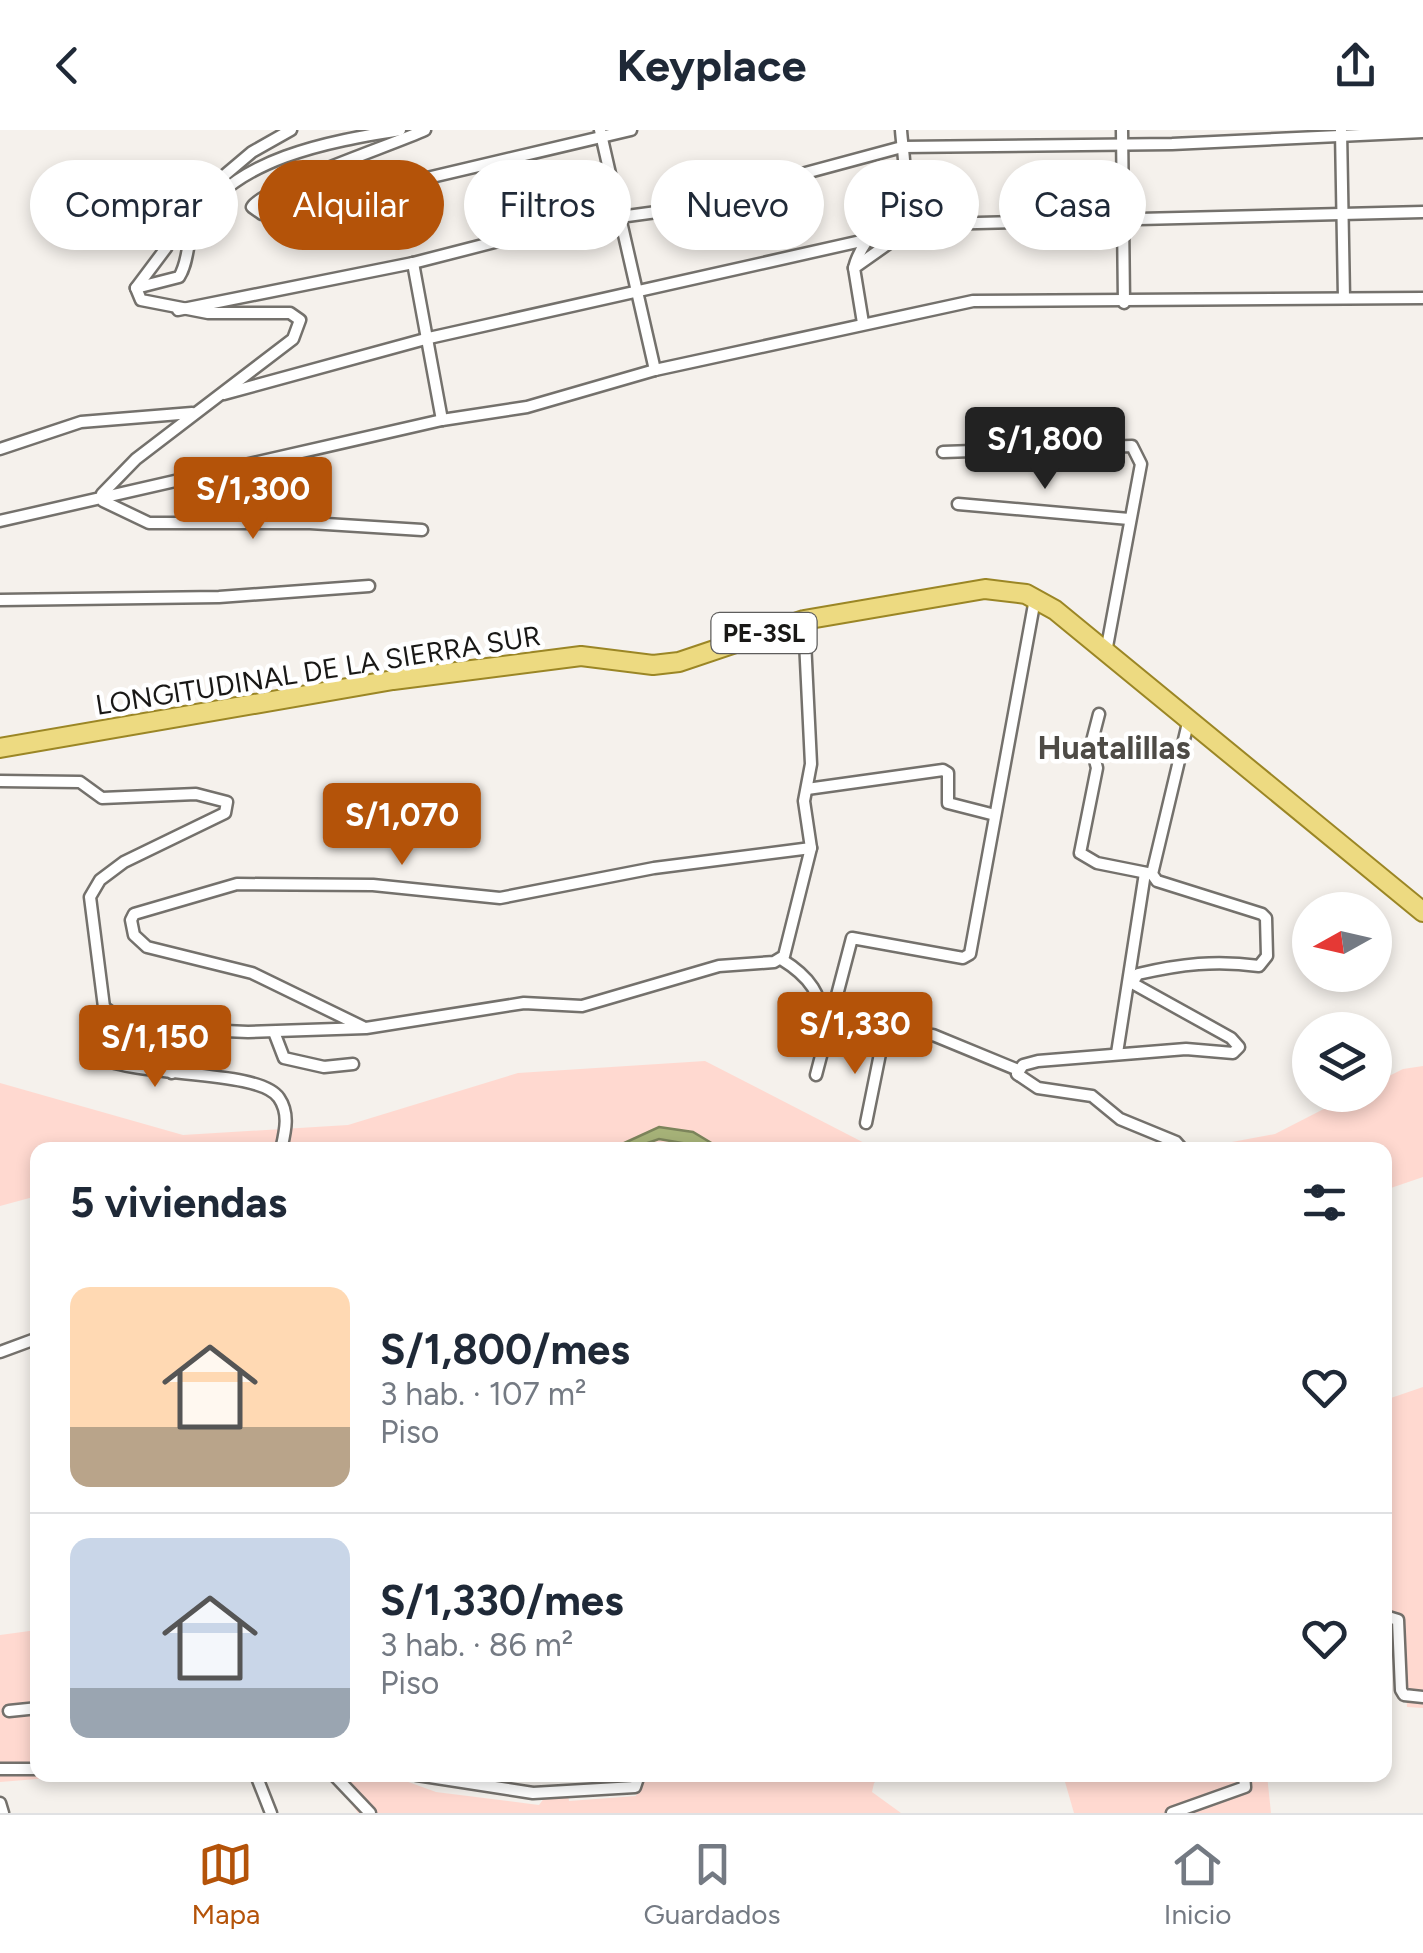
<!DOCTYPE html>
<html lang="es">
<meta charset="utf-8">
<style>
:root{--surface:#fff;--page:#f2f2f3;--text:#1f2937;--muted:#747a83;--line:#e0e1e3;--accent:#b45309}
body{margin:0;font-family:Figtree,sans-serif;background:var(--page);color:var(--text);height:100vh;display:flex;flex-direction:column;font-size:38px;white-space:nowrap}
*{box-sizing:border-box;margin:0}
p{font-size:32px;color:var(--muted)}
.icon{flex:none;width:55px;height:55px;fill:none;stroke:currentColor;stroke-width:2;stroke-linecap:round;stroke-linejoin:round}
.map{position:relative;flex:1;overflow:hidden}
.sheet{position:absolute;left:30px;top:1012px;width:1362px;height:640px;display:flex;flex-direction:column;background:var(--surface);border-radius:20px;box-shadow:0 5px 15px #0003}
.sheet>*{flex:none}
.hud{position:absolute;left:30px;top:30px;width:1365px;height:90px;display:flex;gap:20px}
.needle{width:65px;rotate:262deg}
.tools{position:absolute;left:1292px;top:762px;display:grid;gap:20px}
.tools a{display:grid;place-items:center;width:100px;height:100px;border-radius:50%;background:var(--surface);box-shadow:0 5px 15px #0003;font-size:50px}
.price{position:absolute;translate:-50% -85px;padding:0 22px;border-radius:10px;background:var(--accent);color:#fff;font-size:32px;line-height:65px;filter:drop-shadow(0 2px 5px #0008)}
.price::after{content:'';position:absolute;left:50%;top:60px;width:30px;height:22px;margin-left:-15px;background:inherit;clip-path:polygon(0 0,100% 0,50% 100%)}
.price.selected{background:#222;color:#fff}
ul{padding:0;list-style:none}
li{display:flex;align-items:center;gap:30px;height:250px;padding:0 40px}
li+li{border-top:2px solid var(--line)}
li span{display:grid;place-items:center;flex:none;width:280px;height:200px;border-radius:20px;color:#555}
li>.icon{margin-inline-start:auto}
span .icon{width:120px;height:120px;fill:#fffc;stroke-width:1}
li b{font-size:42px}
h2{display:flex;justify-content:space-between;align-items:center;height:120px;padding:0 40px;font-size:42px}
.tag{padding:0 35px;border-radius:45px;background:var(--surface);box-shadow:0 5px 15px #0003;font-size:35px;line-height:90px}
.tag.selected{background:var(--accent);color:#fff}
header{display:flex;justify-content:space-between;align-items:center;height:130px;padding:0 40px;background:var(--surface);font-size:45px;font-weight:700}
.dock{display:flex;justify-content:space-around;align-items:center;height:140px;border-top:2px solid var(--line);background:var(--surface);font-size:28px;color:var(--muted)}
.dock a{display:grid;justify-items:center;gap:5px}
.dock .selected{color:var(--accent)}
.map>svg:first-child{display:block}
</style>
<header><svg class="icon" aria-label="back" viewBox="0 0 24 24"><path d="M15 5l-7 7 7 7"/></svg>Keyplace<svg class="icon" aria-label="share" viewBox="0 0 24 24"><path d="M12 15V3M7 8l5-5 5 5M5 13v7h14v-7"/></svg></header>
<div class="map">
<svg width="1423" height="1683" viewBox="0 0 1423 1683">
<rect width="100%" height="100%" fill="#f5f1ec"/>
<!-- green -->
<g fill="#ffd9d0">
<polygon points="705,931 878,1020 38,1020 37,1066 0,1076 0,953 183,1005 348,995 518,943"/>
<polygon points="1423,936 1423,1047 1385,1060 1385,1020 1189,1020 1275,1004 1351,965 1375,965 1375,953 1403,939"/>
<polygon points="1423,1257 1423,1578 1407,1577 1405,1530 1385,1528 1385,1270"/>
<polygon points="37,1500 38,1645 87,1645 0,1652 0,1505"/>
<polygon points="330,1645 389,1645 436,1662 539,1675 545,1667 568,1664 569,1671 636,1666 639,1657 607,1645 884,1645 874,1653 872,1662 901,1683 358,1683"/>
<polygon points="1063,1645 1267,1645 1271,1683 1074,1683"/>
</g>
<!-- water -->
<polygon fill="#a6b278" stroke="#7c845b" stroke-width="2.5" points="659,997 693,1002 723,1020 659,1009 627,1020 609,1020"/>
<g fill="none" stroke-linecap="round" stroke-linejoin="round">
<!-- street casing -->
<g stroke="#74716c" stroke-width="15">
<g id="street">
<path d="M425 0C395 14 261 59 252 77L262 84 283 82 631 0"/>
<polyline points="600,0 655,240"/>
<polyline points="1122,0 1124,173"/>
<polyline points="1341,1 1344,168"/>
<polyline points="413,133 442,290"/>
<path d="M854 138C862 104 900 79 904 57 907 40 902 17 901 0"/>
<path d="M136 158 179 147C189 132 186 112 195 96 230 28 332 11 400 0"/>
<polyline points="178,180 413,133 561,95 664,81 902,17 1172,14 1423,2"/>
<polyline points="863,193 854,138 909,99"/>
<polyline points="224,264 429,208 937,94 1423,82"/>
<polyline points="0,319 81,292 192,283"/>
<polyline points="943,322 1132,316 1141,334 1106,522"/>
<polyline points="103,370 102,364 136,329 293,209 300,190 290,183 208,183 141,170 136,158 166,118 187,77 252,22 291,0"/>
<polyline points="103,371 149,393 310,393 422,400"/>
<polyline points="958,374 1129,389"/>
<polyline points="0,391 442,290 527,277 655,240 973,171 1423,168"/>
<polyline points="0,470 219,467 369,456"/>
<polyline points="1099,584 1091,615 1097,638 1080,723 1097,733 1152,744"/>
<polyline points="0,651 80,652 102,668 196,664 227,672 225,683 124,732 100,750 90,767 104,877 121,890 179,899 248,902 366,898 524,873 582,876 719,836 774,832 784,826 811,718"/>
<polyline points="807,659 943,640 948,643 948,673 995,685"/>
<path d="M781 829C812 848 819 863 827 897L883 909 933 905 1018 940"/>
<path d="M104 877 95 925C133 949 259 938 279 968 290 984 285 1002 281 1020"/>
<polyline points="363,897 252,843 147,817 134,805 131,790 134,784 237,754 373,755 500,768 654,738 811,718 804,671 811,634 804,490"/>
<polyline points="274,902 284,928 324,937 353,934"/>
<polyline points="1117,923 1145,743"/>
<polyline points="172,943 179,899"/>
<polyline points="816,945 852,808 963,828 970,824 1035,469"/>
<polyline points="866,993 883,909"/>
<path d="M1183 1020 1176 1012 1120 989 1092 966 1038 958 1017 944 1023 935 1038 931 1186 919 1233 923 1239 917 1231 908 1132 853 1138 844C1181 834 1216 830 1259 836L1267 826 1266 788 1262 784 1157 751 1152 744 1188 593"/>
<polyline points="0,1222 38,1208"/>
<polyline points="1385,1486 1398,1490 1401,1560 1404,1565 1423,1567"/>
<polyline points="9,1581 38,1578"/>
<polyline points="0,1639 38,1639"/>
<polyline points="256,1645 271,1683"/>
<polyline points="334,1645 370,1683"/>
<polyline points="417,1645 533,1663 635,1657 639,1645"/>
<polyline points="0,1673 3,1683"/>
<polyline points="1172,1683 1245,1657 1244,1645"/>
</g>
</g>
<!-- primary casing -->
<g stroke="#9b8625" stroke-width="22">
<polyline id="primary" points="0,618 393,550 581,526 653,535 679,532 804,490 985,459 1026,464 1055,480 1423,782"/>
</g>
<!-- street -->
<use href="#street" stroke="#fff" stroke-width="10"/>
<!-- primary -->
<use href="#primary" stroke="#edda81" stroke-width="18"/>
</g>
<g text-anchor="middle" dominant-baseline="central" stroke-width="9" stroke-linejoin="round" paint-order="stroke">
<!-- shield labels -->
<rect fill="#fff" stroke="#5e5d5c" stroke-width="2.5" x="711.5" y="483" width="105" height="40" rx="8"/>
<g font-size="25" font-weight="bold" fill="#191816">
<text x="764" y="503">PE-3SL</text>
</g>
<!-- street labels -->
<g font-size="28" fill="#191816" stroke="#fff">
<text transform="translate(318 540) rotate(-9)">LONGITUDINAL DE LA SIERRA SUR</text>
</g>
<!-- quarter labels -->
<g font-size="32" font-weight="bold" fill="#4e4b46" stroke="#fff">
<text x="1114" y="618">Huatalillas</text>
</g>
</g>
</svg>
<div class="tools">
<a><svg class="needle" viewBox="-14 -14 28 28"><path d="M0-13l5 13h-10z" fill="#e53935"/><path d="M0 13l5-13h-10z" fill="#747a83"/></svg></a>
<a><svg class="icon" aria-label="layers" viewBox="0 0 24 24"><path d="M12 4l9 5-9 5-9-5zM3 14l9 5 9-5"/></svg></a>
</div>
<b class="price selected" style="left:1045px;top:362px">S/1,800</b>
<b class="price" style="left:253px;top:412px">S/1,300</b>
<b class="price" style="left:402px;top:738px">S/1,070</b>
<b class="price" style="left:855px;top:947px">S/1,330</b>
<b class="price" style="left:155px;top:960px">S/1,150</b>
<div class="hud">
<a class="tag">Comprar</a>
<a class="tag selected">Alquilar</a>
<a class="tag">Filtros</a>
<a class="tag">Nuevo</a>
<a class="tag">Piso</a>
<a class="tag">Casa</a>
</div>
<section class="sheet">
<h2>5 viviendas<svg class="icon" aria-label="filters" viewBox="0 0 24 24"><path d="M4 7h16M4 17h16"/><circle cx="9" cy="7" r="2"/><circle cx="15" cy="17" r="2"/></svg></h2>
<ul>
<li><span style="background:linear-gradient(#ffd9b3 70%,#b9a48a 0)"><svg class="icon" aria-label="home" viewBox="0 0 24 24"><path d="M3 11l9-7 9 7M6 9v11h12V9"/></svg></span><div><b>S/1,800/mes</b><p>3 hab. · 107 m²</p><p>Piso</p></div><svg class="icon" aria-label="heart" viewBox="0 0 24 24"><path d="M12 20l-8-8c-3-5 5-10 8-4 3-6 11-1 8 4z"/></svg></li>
<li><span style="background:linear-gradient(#c9d6e8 75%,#9aa5b1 0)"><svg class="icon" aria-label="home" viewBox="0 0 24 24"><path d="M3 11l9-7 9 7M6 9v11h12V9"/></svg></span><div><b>S/1,330/mes</b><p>3 hab. · 86 m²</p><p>Piso</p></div><svg class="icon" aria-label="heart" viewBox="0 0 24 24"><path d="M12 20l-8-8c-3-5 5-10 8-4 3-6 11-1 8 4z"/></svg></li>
</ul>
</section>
</div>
<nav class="dock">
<a class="selected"><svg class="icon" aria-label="map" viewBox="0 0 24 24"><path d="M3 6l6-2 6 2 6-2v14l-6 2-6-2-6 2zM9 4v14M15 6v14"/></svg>Mapa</a>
<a><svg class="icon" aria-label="saved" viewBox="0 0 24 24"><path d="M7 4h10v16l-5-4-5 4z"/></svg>Guardados</a>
<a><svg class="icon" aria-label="home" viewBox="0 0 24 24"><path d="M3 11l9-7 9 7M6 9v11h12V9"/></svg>Inicio</a>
</nav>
